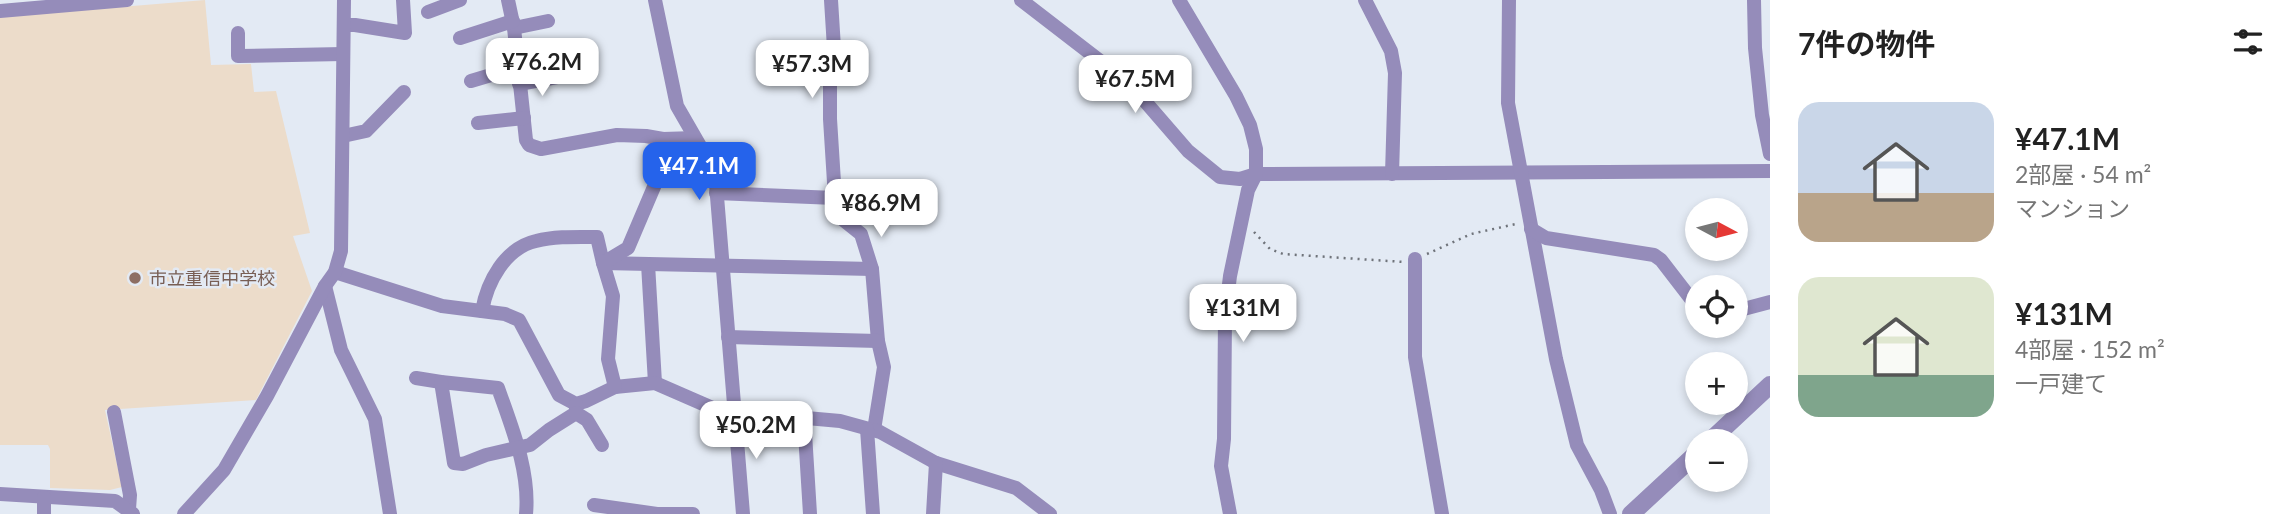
<!DOCTYPE html>
<html lang="ja">
<meta charset="utf-8">
<style>
:root{--surface:#fff;--page:#f2f2f2;--text:#222;--muted:#767676;--accent:#2563eb}
body{margin:0;font-family:Lato,"Noto Sans JP",sans-serif;background:var(--page);color:var(--text);height:100vh;display:flex;flex-direction:column;font-size:26px;white-space:nowrap}
*{box-sizing:border-box;margin:0}
p{font-size:23px;color:var(--muted)}
.icon{flex:none;width:38px;height:38px;fill:none;stroke:currentColor;stroke-width:2;stroke-linecap:round;stroke-linejoin:round}
.map{position:relative;flex:1;overflow:hidden}
.drawer{display:flex;flex-direction:column;background:var(--surface);width:525px}
.drawer>*{flex:none}
.needle{width:46px;rotate:97deg}
.tools{position:absolute;left:1685px;top:198px;display:grid;gap:14px}
.tools a{display:grid;place-items:center;width:63px;height:63px;border-radius:50%;background:var(--surface);box-shadow:0 4px 10px #0003;font-size:35px}
.price{position:absolute;translate:-50% -60px;padding:0 16px;border-radius:14px;background:#fff;color:#222;font-size:23px;line-height:46px;filter:drop-shadow(0 2px 4px #0008)}
.price::after{content:'';position:absolute;left:50%;top:42px;width:21px;height:16px;margin-left:-10px;background:inherit;clip-path:polygon(0 0,100% 0,50% 100%)}
.price.selected{background:var(--accent);color:#fff}
ul{padding:0;list-style:none}
li{display:flex;align-items:center;gap:21px;height:175px;padding:0 28px}
li span{display:grid;place-items:center;flex:none;width:196px;height:140px;border-radius:21px;color:#555}
li>.icon{margin-inline-start:auto}
span .icon{width:84px;height:84px;fill:#fffc;stroke-width:1}
li b{font-size:30px}
h2{display:flex;justify-content:space-between;align-items:center;height:84px;padding:0 28px;font-size:30px}
main{display:flex;flex:1;min-height:0}
.map>svg:first-child{display:block}
</style>
<main>
<div class="map">
<svg width="1770" height="514" viewBox="0 0 1770 514">
<rect width="100%" height="100%" fill="#e3eaf4"/>
<!-- education -->
<polygon fill="#ecdcca" points="205,0 211,65 251,64 254,92 276,91 310,233 293,236 312,291 256,400 105,410 122,487 110,490 50,488 50,449 48,445 0,445 0,17"/>
<g fill="none" stroke-linecap="round" stroke-linejoin="round">
<!-- path -->
<g stroke="#6f737a" stroke-width="2.5" stroke-dasharray="2 5" stroke-linecap="butt">
<polyline points="1254,232 1270,249 1283,254 1404,262"/>
<polyline points="1427,254 1471,234 1516,224"/>
</g>
<!-- minor -->
<g stroke="#958cba" stroke-width="14">
<polyline points="508,0 514,28 526,140 529,145 541,149 617,135 646,136 663,139 695,138"/>
<polyline points="655,0 677,106 715,172 743,514"/>
<polyline points="831,0 834,48 830,78 830,119 835,198"/>
<polyline points="1021,0 1130,84 1188,151 1220,177 1240,179 1256,174 1770,171"/>
<polyline points="1179,0 1236,96 1250,125 1256,149 1256,174 1248,190 1230,276 1225,317 1224,439 1221,466 1230,514"/>
<polyline points="1365,0 1391,51 1395,73 1392,174"/>
<polyline points="1509,0 1508,103 1556,359 1577,445 1601,490 1610,514"/>
<polyline points="1754,0 1755,48 1762,115 1770,154"/>
<polyline points="0,11 127,0"/>
<polyline points="428,12 460,0"/>
<polyline points="344,25 355,25 405,33 403,0"/>
<polyline points="514,28 548,21"/>
<polyline points="238,33 238,56 343,54"/>
<polyline points="460,38 513,21"/>
<polyline points="471,81 518,67"/>
<polyline points="519,84 557,77"/>
<polyline points="478,123 524,118"/>
<polyline points="343,136 366,131 404,92"/>
<polyline points="716,193 835,198 841,218 861,234 872,269 878,341 884,367 874,430"/>
<polyline points="1531,229 1546,238 1654,255 1661,260 1698,308"/>
<polyline points="1415,259 1415,357 1442,514"/>
<polyline points="648,264 655,383"/>
<polyline points="335,272 442,306 505,314 519,320 559,395 576,404 586,401 615,387 655,383 717,410 840,421 880,432 936,463 1016,488 1050,514"/>
<polyline points="325,286 341,350 375,419 390,514"/>
<path d="M482 311C487 282 505 248 536 241 556 236 577 237 597 237L603 263 872 269"/>
<polyline points="1736,311 1770,302"/>
<polyline points="728,337 878,341"/>
<path d="M416 378 441 382 498 388C512 428 530 471 526 514"/>
<polyline points="441,382 454,463 463,464 486,455 530,445 549,430 576,413 576,404"/>
<polyline points="615,387 608,359 613,296 603,263 628,248 662,168 663,139"/>
<polyline points="114,412 130,495 129,509"/>
<polyline points="576,413 587,420 602,445"/>
<polyline points="804,417 810,514"/>
<polyline points="867,429 873,514"/>
<polyline points="0,494 115,501 133,514"/>
<polyline points="594,505 657,514 693,514"/>
<polyline points="44,514 44,497"/>
<polyline points="184,514 224,470 267,396 325,286 335,272 341,251 344,0"/>
<polyline points="933,514 936,463"/>
</g>
<!-- tertiary -->
<g stroke="#958cba" stroke-width="18">
<polyline points="1710,441 1770,385"/>
<polyline points="1631,514 1698,452"/>
</g>
</g>
<!-- markers -->
<circle fill="#8d6e63" stroke="#e3eaf4" stroke-width="2.5" cx="135" cy="278" r="7"/>
<g text-anchor="middle" dominant-baseline="central" stroke-width="5" stroke-linejoin="round" paint-order="stroke">
<!-- education labels -->
<g font-size="18" fill="#785e54" stroke="#e3eaf4" text-anchor="start">
<text x="149" y="278">市立重信中学校</text>
</g>
</g>
</svg>
<div class="tools">
<a><svg class="needle" viewBox="-14 -14 28 28"><path d="M0-13l5 13h-10z" fill="#e53935"/><path d="M0 13l5-13h-10z" fill="#767676"/></svg></a>
<a><svg class="icon" aria-label="locate" viewBox="0 0 24 24"><circle cx="12" cy="12" r="6"/><path d="M12 2v4M12 18v4M2 12h4M18 12h4"/></svg></a>
<a>+</a>
<a>−</a>
</div>
<b class="price" style="left:542px;top:98px">¥76.2M</b>
<b class="price" style="left:812px;top:100px">¥57.3M</b>
<b class="price" style="left:1135px;top:115px">¥67.5M</b>
<b class="price selected" style="left:699px;top:202px">¥47.1M</b>
<b class="price" style="left:881px;top:239px">¥86.9M</b>
<b class="price" style="left:1243px;top:344px">¥131M</b>
<b class="price" style="left:756px;top:461px">¥50.2M</b>
</div>
<section class="drawer">
<h2>7件の物件<svg class="icon" aria-label="filters" viewBox="0 0 24 24"><path d="M4 7h16M4 17h16"/><circle cx="9" cy="7" r="2"/><circle cx="15" cy="17" r="2"/></svg></h2>
<ul>
<li><span style="background:linear-gradient(#c9d6e8 65%,#b9a48a 0)"><svg class="icon" aria-label="home" viewBox="0 0 24 24"><path d="M3 11l9-7 9 7M6 9v11h12V9"/></svg></span><div><b>¥47.1M</b><p>2部屋 · 54 m²</p><p>マンション</p></div></li>
<li><span style="background:linear-gradient(#dfe7d0 70%,#7fa58c 0)"><svg class="icon" aria-label="home" viewBox="0 0 24 24"><path d="M3 11l9-7 9 7M6 9v11h12V9"/></svg></span><div><b>¥131M</b><p>4部屋 · 152 m²</p><p>一戸建て</p></div></li>
</ul>
</section>
</main>
